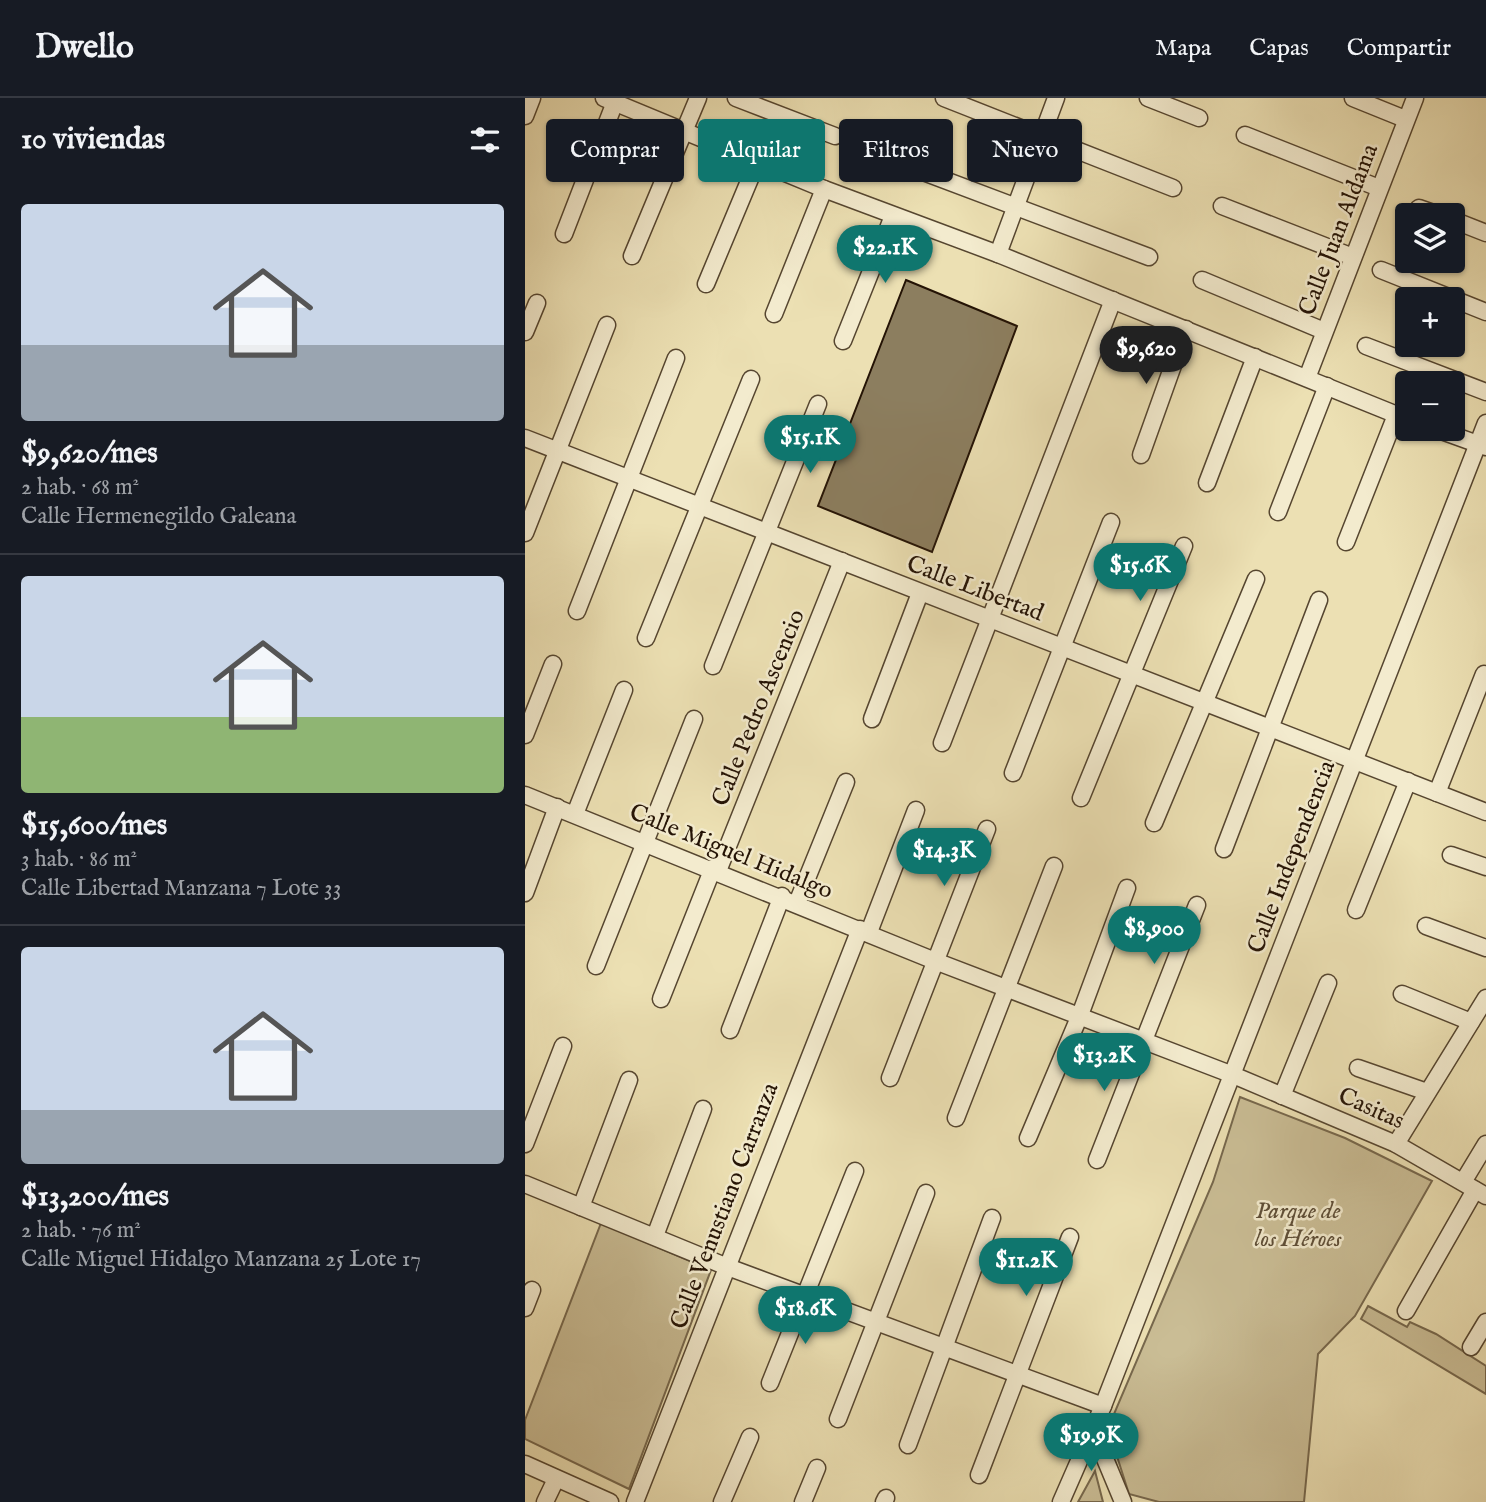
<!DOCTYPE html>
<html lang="es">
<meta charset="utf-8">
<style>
:root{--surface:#171b24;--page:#242831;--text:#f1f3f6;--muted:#9ea1a6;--line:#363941;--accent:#0f766e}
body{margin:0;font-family:"IM FELL English",serif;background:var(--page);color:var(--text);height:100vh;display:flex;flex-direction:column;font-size:26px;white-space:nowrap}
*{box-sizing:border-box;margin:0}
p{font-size:23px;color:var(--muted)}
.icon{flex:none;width:38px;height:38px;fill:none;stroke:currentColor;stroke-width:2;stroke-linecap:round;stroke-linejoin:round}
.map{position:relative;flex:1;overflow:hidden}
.drawer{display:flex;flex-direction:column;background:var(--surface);width:525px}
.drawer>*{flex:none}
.banner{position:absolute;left:21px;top:21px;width:665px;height:63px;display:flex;gap:14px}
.controls{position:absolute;left:870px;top:105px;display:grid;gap:14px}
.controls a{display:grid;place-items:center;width:70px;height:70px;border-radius:7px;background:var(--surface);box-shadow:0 2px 5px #0004;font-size:35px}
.price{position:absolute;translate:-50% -60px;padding:0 16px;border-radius:24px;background:var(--accent);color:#fff;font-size:23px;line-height:46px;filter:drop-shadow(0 2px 4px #0008)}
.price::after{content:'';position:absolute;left:50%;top:42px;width:21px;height:16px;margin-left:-10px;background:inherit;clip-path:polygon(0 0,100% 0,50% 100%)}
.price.selected{background:#222;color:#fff}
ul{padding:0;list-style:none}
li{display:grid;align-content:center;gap:14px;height:371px;padding:0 21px}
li+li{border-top:2px solid var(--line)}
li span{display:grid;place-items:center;height:217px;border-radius:7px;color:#555}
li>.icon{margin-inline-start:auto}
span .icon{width:126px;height:126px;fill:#fffc;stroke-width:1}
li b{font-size:30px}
h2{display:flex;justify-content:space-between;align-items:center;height:84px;padding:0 21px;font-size:30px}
.tag{padding:0 24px;border-radius:7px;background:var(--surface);box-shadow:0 2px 5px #0004;font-size:24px;line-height:63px}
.tag.selected{background:var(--accent);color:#fff}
header{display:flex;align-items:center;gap:42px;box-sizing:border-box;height:98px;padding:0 35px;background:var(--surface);border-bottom:2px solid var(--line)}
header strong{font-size:33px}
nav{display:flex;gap:38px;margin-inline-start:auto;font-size:24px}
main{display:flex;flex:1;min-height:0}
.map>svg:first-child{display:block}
</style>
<header>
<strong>Dwello</strong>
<nav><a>Mapa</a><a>Capas</a><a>Compartir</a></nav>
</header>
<main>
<section class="drawer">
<h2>10 viviendas<svg class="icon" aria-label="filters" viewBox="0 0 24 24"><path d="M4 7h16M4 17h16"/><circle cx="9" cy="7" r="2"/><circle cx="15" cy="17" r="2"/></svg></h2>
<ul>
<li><span style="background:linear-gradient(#c9d6e8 65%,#9aa5b1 0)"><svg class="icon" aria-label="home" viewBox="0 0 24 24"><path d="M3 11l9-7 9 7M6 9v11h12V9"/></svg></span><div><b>$9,620/mes</b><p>2 hab. · 68 m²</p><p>Calle Hermenegildo Galeana</p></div></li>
<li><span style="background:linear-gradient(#c9d6e8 65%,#8fb573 0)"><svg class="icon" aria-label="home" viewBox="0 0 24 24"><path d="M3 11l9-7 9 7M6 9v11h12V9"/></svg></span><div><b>$15,600/mes</b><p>3 hab. · 86 m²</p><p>Calle Libertad Manzana 7 Lote 33</p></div></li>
<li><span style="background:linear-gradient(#c9d6e8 75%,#9aa5b1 0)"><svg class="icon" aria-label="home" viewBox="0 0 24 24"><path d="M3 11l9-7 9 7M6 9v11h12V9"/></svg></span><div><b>$13,200/mes</b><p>2 hab. · 76 m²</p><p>Calle Miguel Hidalgo Manzana 25 Lote 17</p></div></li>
</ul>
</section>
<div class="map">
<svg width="961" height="1404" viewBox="0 0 961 1404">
<rect width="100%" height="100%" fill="#ece0b3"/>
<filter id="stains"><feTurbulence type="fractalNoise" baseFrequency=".00286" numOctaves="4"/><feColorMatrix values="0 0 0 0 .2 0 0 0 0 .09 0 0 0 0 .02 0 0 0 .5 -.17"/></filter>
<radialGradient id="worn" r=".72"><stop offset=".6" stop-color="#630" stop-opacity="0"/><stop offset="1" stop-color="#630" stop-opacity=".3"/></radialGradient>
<!-- green -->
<g fill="#cabd95" stroke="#77684d" stroke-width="2">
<polygon points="715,999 820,1040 907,1083 830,1218 793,1256 779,1404 634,1404 604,1396 583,1330 688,1084"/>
<polygon points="76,1125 186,1172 104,1391 0,1341 0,1322"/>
<polygon points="843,1208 882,1229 885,1224 911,1236 961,1268 961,1296 836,1221"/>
<polygon points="570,1373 578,1404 553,1404"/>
</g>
<!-- building -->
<polygon fill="#8c7e5f" stroke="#241305" stroke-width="2" points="381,182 492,228 407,454 293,408"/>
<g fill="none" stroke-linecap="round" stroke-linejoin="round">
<!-- minor casing -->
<g stroke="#564630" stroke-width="19">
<g id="minor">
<polyline points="79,0 299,91 473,156 882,321"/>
<polyline points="211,0 310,38"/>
<polyline points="419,0 648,90"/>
<polyline points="623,0 674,20"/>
<polyline points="828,0 880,21"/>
<polyline points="0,18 7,0"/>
<polyline points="720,37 854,90"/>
<polyline points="356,58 624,159"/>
<polyline points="697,108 828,159"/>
<polyline points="894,110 914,117"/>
<polyline points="928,122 961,135"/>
<polyline points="39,136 90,4"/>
<polyline points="473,156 531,0"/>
<polyline points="107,158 173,0"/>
<polyline points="856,172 961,214"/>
<polyline points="677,182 799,233"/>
<polyline points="181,186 232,64"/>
<polyline points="249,216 299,91"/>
<polyline points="0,234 12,205"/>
<polyline points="318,243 368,118"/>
<polyline points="841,248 961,294"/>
<polyline points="782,280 890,0"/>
<polyline points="911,331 961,349"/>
<polyline points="0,340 961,714"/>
<polyline points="616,357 661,231"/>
<polyline points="682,385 730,259"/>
<polyline points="753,414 802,288"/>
<polyline points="0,435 82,227"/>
<polyline points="821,444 871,317"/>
<polyline points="52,513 151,260"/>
<polyline points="121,540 226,281"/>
<polyline points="188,568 293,306"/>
<polyline points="347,621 395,495"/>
<polyline points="0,637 28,566"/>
<polyline points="417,645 588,202"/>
<polyline points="488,675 586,424"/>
<polyline points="912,695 959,576"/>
<polyline points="0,697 410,863 708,977 871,1046 961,1098"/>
<polyline points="556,700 659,448"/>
<polyline points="50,716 99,592"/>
<polyline points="629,725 731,481"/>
<polyline points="699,751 794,502"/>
<polyline points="926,757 961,769"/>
<polyline points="193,773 317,463"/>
<polyline points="0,795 32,709"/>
<polyline points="272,805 321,684"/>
<polyline points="831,812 883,683"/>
<polyline points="901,828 961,850"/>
<polyline points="344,834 391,712"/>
<polyline points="71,868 169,621"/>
<polyline points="877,896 946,924"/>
<polyline points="136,901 188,770"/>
<polyline points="205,932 257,798"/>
<polyline points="833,970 902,994"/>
<polyline points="365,980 462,731"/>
<polyline points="757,998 803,885"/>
<polyline points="431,1020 529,768"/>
<polyline points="503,1040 555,917 602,790"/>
<polyline points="0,1046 38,948"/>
<polyline points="871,1046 961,900"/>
<polyline points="572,1062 672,807"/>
<polyline points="938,1084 961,1046"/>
<polyline points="0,1086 200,1168 578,1308"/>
<polyline points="56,1109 104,982"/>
<polyline points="130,1138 178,1011"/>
<polyline points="0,1210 7,1192"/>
<polyline points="881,1213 950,1092"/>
<polyline points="946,1249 961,1224"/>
<polyline points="245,1285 330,1073"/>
<polyline points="313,1321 401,1095"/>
<polyline points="568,1332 598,1404"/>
<polyline points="383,1347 467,1120"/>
<polyline points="0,1366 85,1404"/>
<polyline points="454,1377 545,1139"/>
<polyline points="20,1404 31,1381"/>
<polyline points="110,1404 335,831"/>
<polyline points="197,1404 225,1339"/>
<polyline points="278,1404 292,1370"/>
<polyline points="359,1404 361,1400"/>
<polyline points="536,1404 578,1308 961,325"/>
</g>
</g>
<!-- minor -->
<use href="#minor" stroke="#f3ebce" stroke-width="16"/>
</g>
<g text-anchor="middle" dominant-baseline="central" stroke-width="5" stroke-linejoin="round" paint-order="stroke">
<!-- street labels -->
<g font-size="24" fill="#241305" stroke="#f3ebce">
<text transform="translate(814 132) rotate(-69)">Calle Juan Aldama</text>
<text transform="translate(450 491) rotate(21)">Calle Libertad</text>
<text transform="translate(234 610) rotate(-68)">Calle Pedro Ascencio</text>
<text transform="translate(206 754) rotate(22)">Calle Miguel Hidalgo</text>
<text transform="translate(767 759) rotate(-69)">Calle Independencia</text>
<text transform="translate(846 1011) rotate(24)">Casitas</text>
<text transform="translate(200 1108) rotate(-69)">Calle Venustiano Carranza</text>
</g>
<!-- park labels -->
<g font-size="24" font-style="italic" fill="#5e4e37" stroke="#f3ebce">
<text x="773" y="1113">Parque de<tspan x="773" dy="28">los Héroes</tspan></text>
</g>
</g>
<rect width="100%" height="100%" filter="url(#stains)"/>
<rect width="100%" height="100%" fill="url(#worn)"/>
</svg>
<div class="controls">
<a><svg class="icon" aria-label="layers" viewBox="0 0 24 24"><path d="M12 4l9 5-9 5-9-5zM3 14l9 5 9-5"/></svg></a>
<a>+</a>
<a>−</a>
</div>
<b class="price" style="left:360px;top:187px">$22.1K</b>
<b class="price selected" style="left:621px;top:288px">$9,620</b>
<b class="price" style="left:285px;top:377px">$15.1K</b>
<b class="price" style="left:615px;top:505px">$15.6K</b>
<b class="price" style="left:419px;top:790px">$14.3K</b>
<b class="price" style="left:629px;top:868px">$8,900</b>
<b class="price" style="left:579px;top:995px">$13.2K</b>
<b class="price" style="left:501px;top:1200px">$11.2K</b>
<b class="price" style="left:280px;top:1248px">$18.6K</b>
<b class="price" style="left:566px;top:1375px">$19.9K</b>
<div class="banner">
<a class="tag">Comprar</a>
<a class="tag selected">Alquilar</a>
<a class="tag">Filtros</a>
<a class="tag">Nuevo</a>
</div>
</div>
</main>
